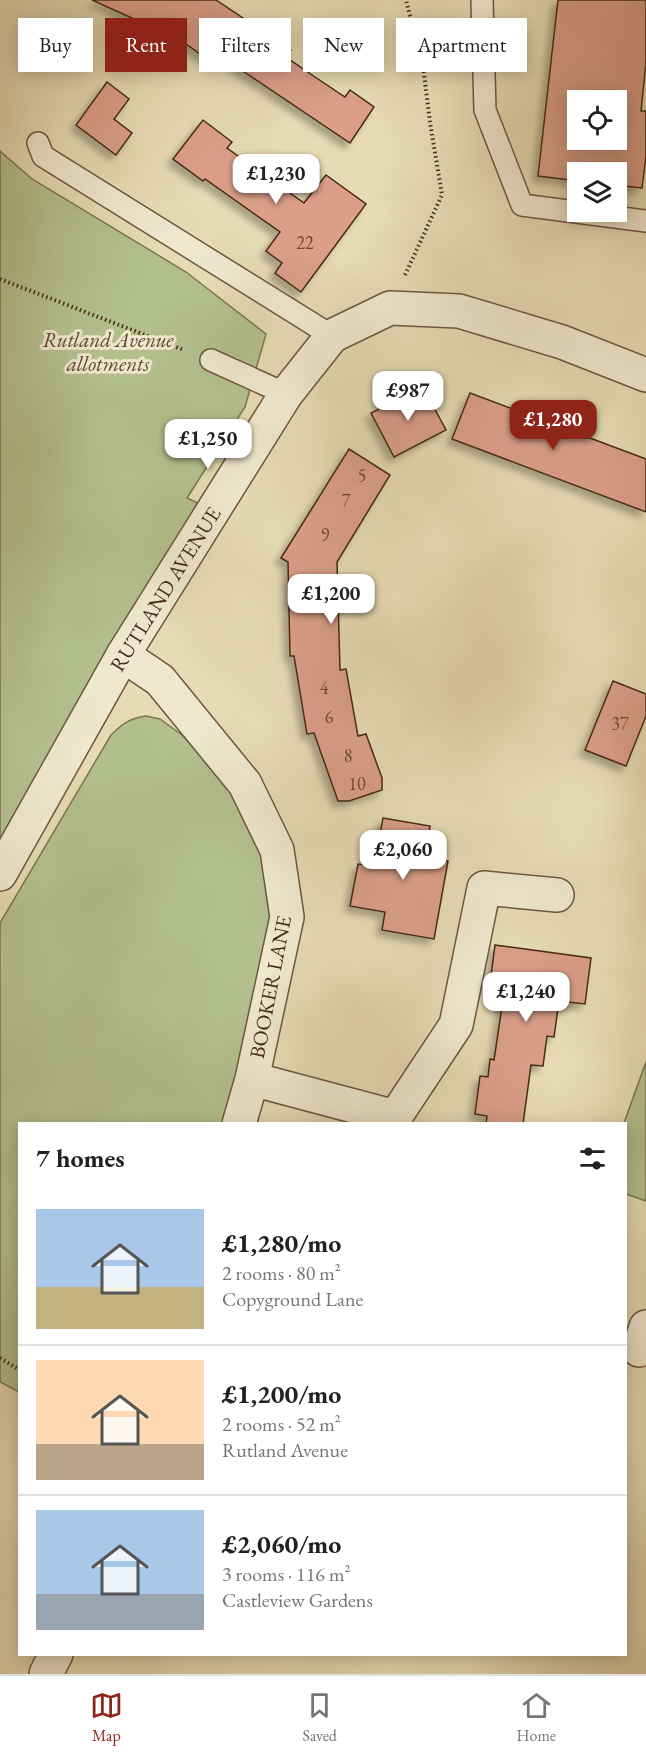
<!DOCTYPE html>
<meta charset="utf-8">
<style>
:root{--surface:#fff;--page:#f6f6f6;--text:#202124;--muted:#757577;--line:#e0e0e0;--accent:#8f2418}
body{margin:0;font-family:"EB Garamond",serif;background:var(--page);color:var(--text);height:100vh;display:flex;flex-direction:column;font-size:22px;white-space:nowrap}
*{box-sizing:border-box;margin:0}
p{font-size:20px;color:var(--muted)}
.icon{flex:none;width:33px;height:33px;fill:none;stroke:currentColor;stroke-width:2;stroke-linecap:round;stroke-linejoin:round}
.map{position:relative;flex:1;overflow:hidden}
.drawer{position:absolute;left:18px;top:1122px;width:609px;height:534px;display:flex;flex-direction:column;background:var(--surface);border-radius:0px;box-shadow:0 3px 15px #0003}
.drawer>*{flex:none}
.hud{position:absolute;left:18px;top:18px;width:610px;height:54px;display:flex;gap:12px}
.fabs{position:absolute;left:567px;top:90px;display:grid;gap:12px}
.fabs a{display:grid;place-items:center;width:60px;height:60px;border-radius:0px;background:var(--surface);box-shadow:0 3px 15px #0003;font-size:30px}
.price{position:absolute;translate:-50% -51px;padding:0 14px;border-radius:12px;background:#fff;color:#222;font-size:20px;line-height:39px;filter:drop-shadow(0 2px 3px #0008)}
.price::after{content:'';position:absolute;left:50%;top:36px;width:18px;height:14px;margin-left:-9px;background:inherit;clip-path:polygon(0 0,100% 0,50% 100%)}
.price.current{background:var(--accent);color:#fff}
ul{padding:0;list-style:none}
li{display:flex;align-items:center;gap:18px;height:150px;padding:0 18px}
li+li{border-top:2px solid var(--line)}
li span{display:grid;place-items:center;flex:none;width:168px;height:120px;border-radius:0px;color:#555}
li>.icon{margin-inline-start:auto}
span .icon{width:72px;height:72px;fill:#fffc;stroke-width:1}
li b{font-size:26px}
h2{display:flex;justify-content:space-between;align-items:center;height:72px;padding:0 18px;font-size:26px}
.tag{padding:0 21px;border-radius:0px;background:var(--surface);box-shadow:0 3px 15px #0003;font-size:21px;line-height:54px}
.tag.current{background:var(--accent);color:#fff}
.menu{display:flex;justify-content:space-around;align-items:center;height:84px;border-top:2px solid var(--line);background:var(--surface);font-size:16px;color:var(--muted)}
.menu a{display:grid;justify-items:center;gap:3px}
.menu .current{color:var(--accent)}
.map>svg:first-child{display:block}
</style>
<div class="map">
<svg width="646" height="1674" viewBox="0 0 646 1674">
<defs>
<filter id="shadow"><feDropShadow dx="-5.5" dy="5.5" stdDeviation="3" flood-color="#0004"/></filter>
</defs>
<rect width="100%" height="100%" fill="#e6dbb4"/>
<filter id="stains"><feTurbulence type="fractalNoise" baseFrequency=".00333" numOctaves="4"/><feColorMatrix values="0 0 0 0 .2 0 0 0 0 .09 0 0 0 0 .02 0 0 0 .5 -.17"/></filter>
<radialGradient id="worn" r=".72"><stop offset=".6" stop-color="#630" stop-opacity="0"/><stop offset="1" stop-color="#630" stop-opacity=".3"/></radialGradient>
<!-- green -->
<g fill="#b3c08e" stroke="#7c7553" stroke-width="1.5">
<polygon points="0,151 32,179 186,272 266,334 245,407 187,498 202,505 0,846"/>
<path d="M146 716 160 719 182 735 200 754 246 811 275 893 234 1123 20 1124 19 1392 0 1382V923L111 735C122 724 130 718 146 716Z"/>
<polygon points="646,1062 646,1201 626,1194 626,1124 624,1123"/>
</g>
<!-- building -->
<g fill="#da9e89" stroke="#462a18" stroke-width="1.5" fill-rule="evenodd" filter="url(#shadow)">
<polygon points="92,0 216,0 291,50 286,57 315,77 345,97 350,90 374,107 350,143 219,55 213,63 173,35 163,48 137,28 141,22"/>
<path d="M558 0H646V62L641 111H646V156L642 188 616 185V172H578V181L538 176ZM578 100H616V140H578Z"/>
<polygon points="107,82 129,99 114,119 132,133 116,155 76,125"/>
<polygon points="203,120 232,142 227,148 304,203 326,175 366,204 301,292 275,273 282,263 266,251 280,232 205,179 203,181 173,159"/>
<polygon points="423,387 446,430 394,457 371,413"/>
<polygon points="470,393 646,459 646,512 452,439"/>
<polygon points="349,449 390,475 337,562 340,670 346,669 358,736 366,734 382,778 382,790 349,801 338,801 314,733 307,734 294,656 290,656 288,562 281,558"/>
<polygon points="613,681 646,694 646,716 626,766 585,750"/>
<polygon points="383,818 430,826 425,857 448,861 434,939 382,930 385,912 350,906 358,864 374,866"/>
<polygon points="495,945 591,958 585,1004 559,1001 554,1037 547,1036 543,1066 531,1065 523,1124 486,1124 487,1116 475,1114 480,1076 488,1077 490,1059 494,1060 504,993 489,991"/>
</g>
<g fill="none" stroke-linecap="round" stroke-linejoin="round">
<!-- lane casing -->
<g stroke="#6e563f" stroke-width="24">
<g id="lane">
<polyline points="482,0 485,110 522,205 646,221"/>
<polyline points="38,143 43,156 332,336"/>
<polyline points="211,360 286,394"/>
</g>
</g>
<!-- street casing -->
<g stroke="#6e563f" stroke-width="36">
<g id="street">
<polyline points="123,655 160,680 245,784 277,850 287,917 252,1079 239,1124"/>
<polyline points="0,874 123,655 286,394 332,336 390,308 459,311 562,342 646,375"/>
<polyline points="252,1079 395,1117"/>
<polyline points="396,1124 395,1117 456,1025 484,888 557,895"/>
<polyline points="639,1350 646,1327"/>
<polyline points="46,1674 56,1654"/>
</g>
</g>
<!-- path -->
<g stroke="#462a18" stroke-width="4" stroke-dasharray="1.5 3" stroke-linecap="butt">
<polyline points="405,275 442,195 430,122 423,66 406,0"/>
<polyline points="0,279 184,350"/>
<polyline points="0,1358 20,1370"/>
</g>
<!-- lane -->
<use href="#lane" stroke="#efe8ce" stroke-width="21"/>
<!-- street -->
<use href="#street" stroke="#efe8ce" stroke-width="33"/>
</g>
<g text-anchor="middle" dominant-baseline="central" stroke-width="6" stroke-linejoin="round" paint-order="stroke">
<!-- number labels -->
<g font-size="18" fill="#6b4734">
<text x="305" y="242">22</text>
<text x="362" y="475">5</text>
<text x="346" y="500">7</text>
<text x="325" y="534">9</text>
<text x="324" y="687">4</text>
<text x="329" y="716">6</text>
<text x="620" y="723">37</text>
<text x="348" y="755">8</text>
<text x="357" y="783">10</text>
</g>
<!-- park labels -->
<g font-size="21" font-style="italic" fill="#5c4830" stroke="#efe8ce">
<text x="108" y="339">Rutland Avenue<tspan x="108" dy="24">allotments</tspan></text>
</g>
<!-- street labels -->
<g font-size="21" fill="#462a18" stroke="#efe8ce">
<text transform="translate(165 589) rotate(-58)">RUTLAND AVENUE</text>
<text transform="translate(270 987) rotate(-79)">BOOKER LANE</text>
</g>
</g>
<rect width="100%" height="100%" filter="url(#stains)"/>
<rect width="100%" height="100%" fill="url(#worn)"/>
</svg>
<div class="fabs">
<a><svg class="icon" aria-label="locate" viewBox="0 0 24 24"><circle cx="12" cy="12" r="6"/><path d="M12 2v4M12 18v4M2 12h4M18 12h4"/></svg></a>
<a><svg class="icon" aria-label="layers" viewBox="0 0 24 24"><path d="M12 4l9 5-9 5-9-5zM3 14l9 5 9-5"/></svg></a>
</div>
<b class="price" style="left:276px;top:205px">£1,230</b>
<b class="price" style="left:408px;top:422px">£987</b>
<b class="price current" style="left:553px;top:451px">£1,280</b>
<b class="price" style="left:208px;top:470px">£1,250</b>
<b class="price" style="left:331px;top:625px">£1,200</b>
<b class="price" style="left:403px;top:881px">£2,060</b>
<b class="price" style="left:526px;top:1023px">£1,240</b>
<div class="hud">
<a class="tag">Buy</a>
<a class="tag current">Rent</a>
<a class="tag">Filters</a>
<a class="tag">New</a>
<a class="tag">Apartment</a>
</div>
<section class="drawer">
<h2>7 homes<svg class="icon" aria-label="filters" viewBox="0 0 24 24"><path d="M4 7h16M4 17h16"/><circle cx="9" cy="7" r="2"/><circle cx="15" cy="17" r="2"/></svg></h2>
<ul>
<li><span style="background:linear-gradient(#a9c7e8 65%,#c2b280 0)"><svg class="icon" aria-label="home" viewBox="0 0 24 24"><path d="M3 11l9-7 9 7M6 9v11h12V9"/></svg></span><div><b>£1,280/mo</b><p>2 rooms · 80 m²</p><p>Copyground Lane</p></div></li>
<li><span style="background:linear-gradient(#ffd9b3 70%,#b9a48a 0)"><svg class="icon" aria-label="home" viewBox="0 0 24 24"><path d="M3 11l9-7 9 7M6 9v11h12V9"/></svg></span><div><b>£1,200/mo</b><p>2 rooms · 52 m²</p><p>Rutland Avenue</p></div></li>
<li><span style="background:linear-gradient(#a9c7e8 70%,#9aa5b1 0)"><svg class="icon" aria-label="home" viewBox="0 0 24 24"><path d="M3 11l9-7 9 7M6 9v11h12V9"/></svg></span><div><b>£2,060/mo</b><p>3 rooms · 116 m²</p><p>Castleview Gardens</p></div></li>
</ul>
</section>
</div>
<nav class="menu">
<a class="current"><svg class="icon" aria-label="map" viewBox="0 0 24 24"><path d="M3 6l6-2 6 2 6-2v14l-6 2-6-2-6 2zM9 4v14M15 6v14"/></svg>Map</a>
<a><svg class="icon" aria-label="saved" viewBox="0 0 24 24"><path d="M7 4h10v16l-5-4-5 4z"/></svg>Saved</a>
<a><svg class="icon" aria-label="home" viewBox="0 0 24 24"><path d="M3 11l9-7 9 7M6 9v11h12V9"/></svg>Home</a>
</nav>
